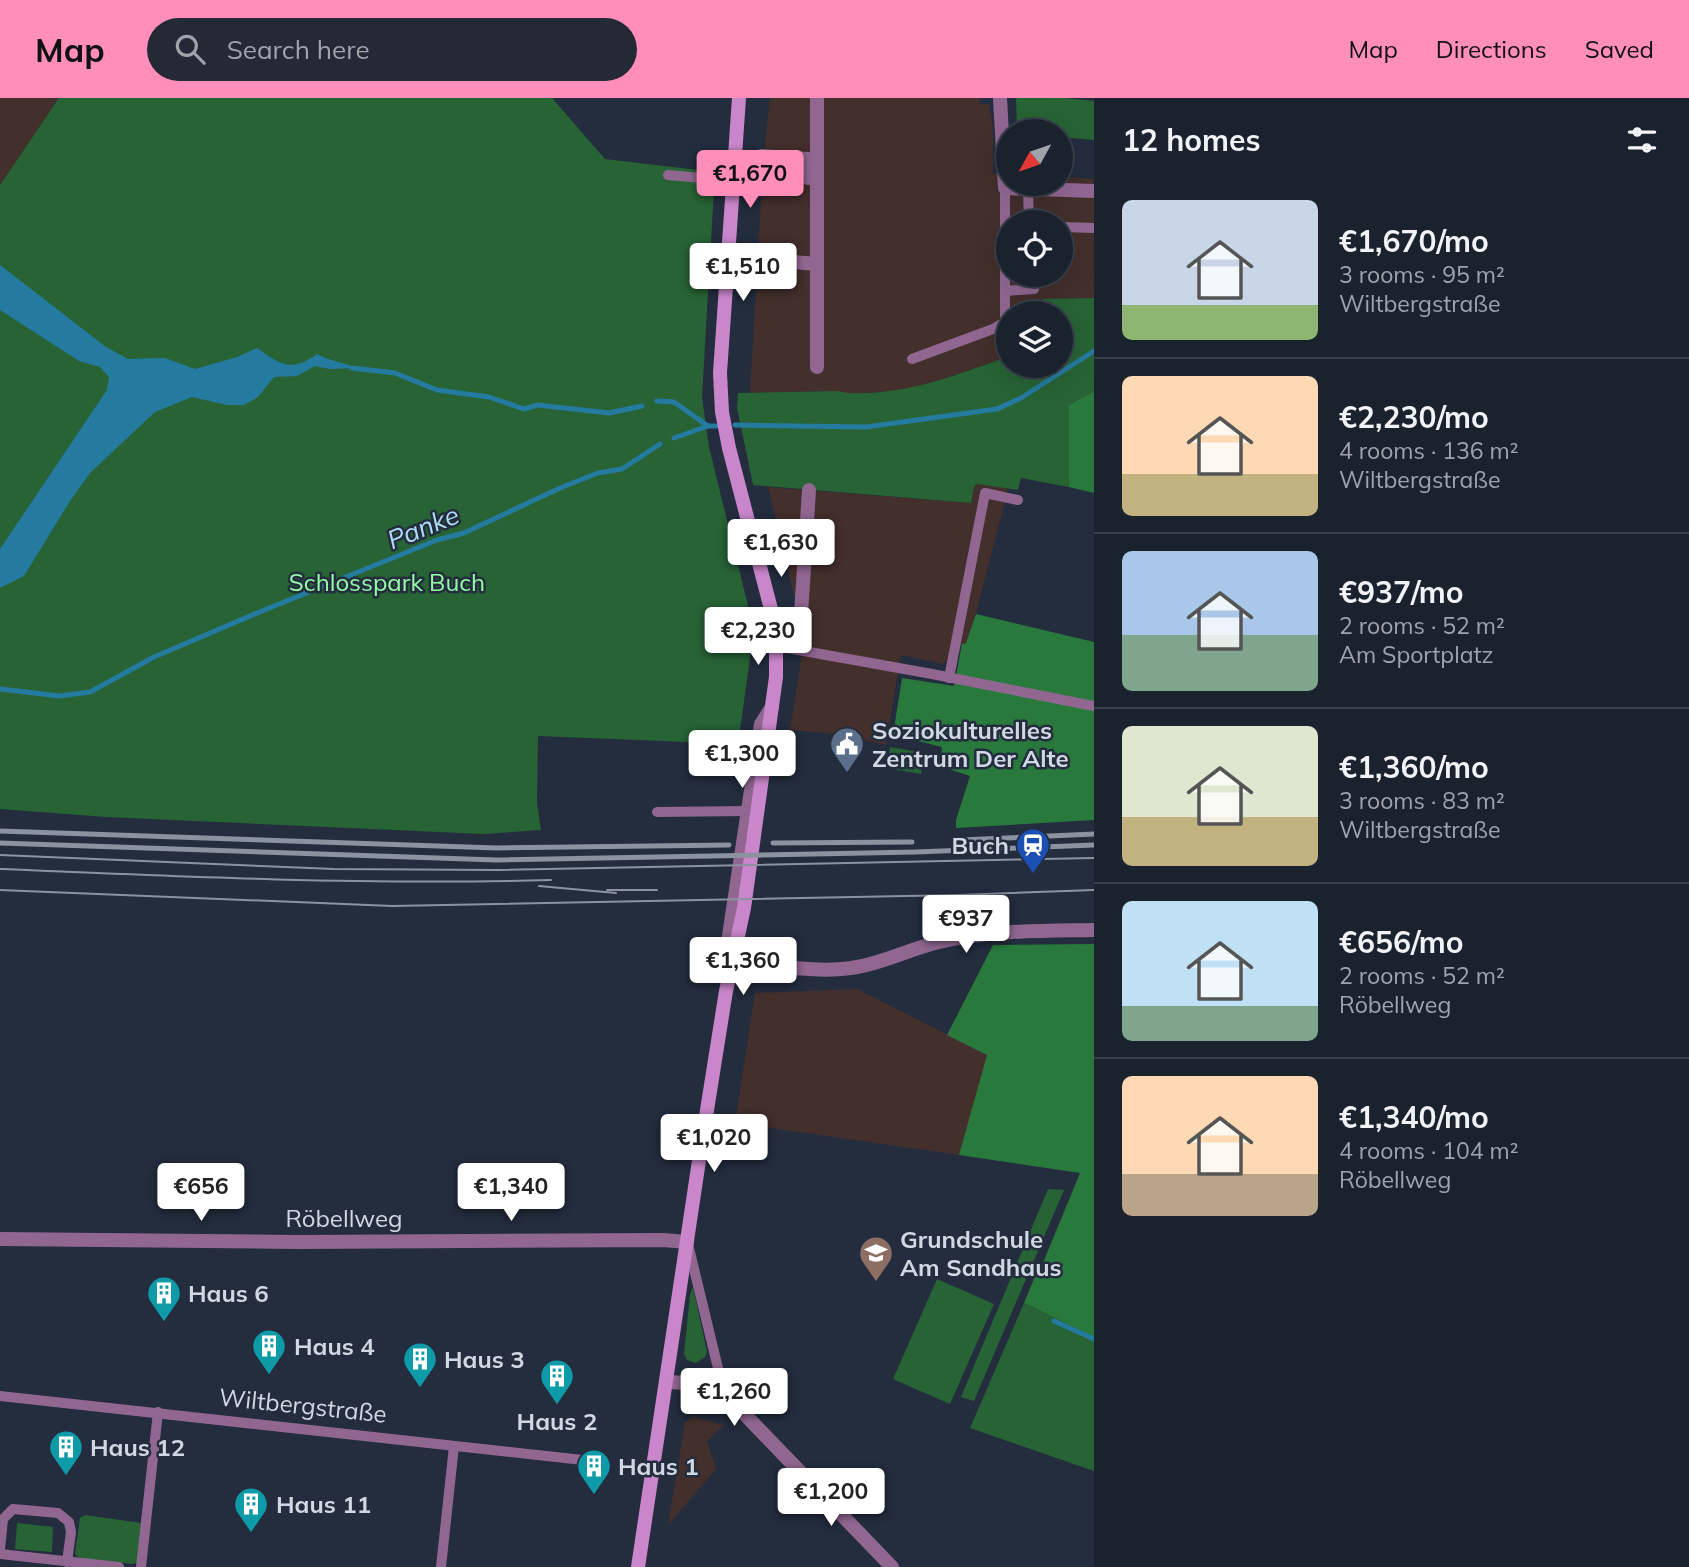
<!DOCTYPE html>
<meta charset="utf-8">
<style>
:root{--surface:#1a222e;--page:#232a36;--text:#f1f3f6;--muted:#9fa4aa;--line:#383f4a;--accent:#ff8eb9}
body{margin:0;font-family:Mulish,sans-serif;background:var(--page);color:var(--text);height:100vh;display:flex;flex-direction:column;font-size:26px;white-space:nowrap}
*{box-sizing:border-box;margin:0}
p{font-size:23px;color:var(--muted)}
.icon{flex:none;width:38px;height:38px;fill:none;stroke:currentColor;stroke-width:2;stroke-linecap:round;stroke-linejoin:round}
.map{position:relative;flex:1;overflow:hidden}
.side{display:flex;flex-direction:column;background:var(--surface);width:595px}
.side>*{flex:none}
.needle{width:46px;rotate:230deg}
.buttons{position:absolute;left:996px;top:21px;display:grid;gap:14px}
.buttons a{display:grid;place-items:center;width:77px;height:77px;border-radius:50%;background:var(--surface);box-shadow:0 7px 28px #0002,0 0 0 2px var(--line);font-size:35px}
.price{position:absolute;translate:-50% -60px;padding:0 16px;border-radius:7px;background:#fff;color:#222;font-size:23px;line-height:46px;filter:drop-shadow(0 2px 4px #0008)}
.price::after{content:'';position:absolute;left:50%;top:42px;width:21px;height:16px;margin-left:-10px;background:inherit;clip-path:polygon(0 0,100% 0,50% 100%)}
.price.active{background:var(--accent);color:#111}
ul{padding:0;list-style:none}
li{display:flex;align-items:center;gap:21px;height:175px;padding:0 28px}
li+li{border-top:2px solid var(--line)}
li span{display:grid;place-items:center;flex:none;width:196px;height:140px;border-radius:10px;color:#555}
li>.icon{margin-inline-start:auto}
span .icon{width:84px;height:84px;fill:#fffc;stroke-width:1}
li b{font-size:30px}
h2{display:flex;justify-content:space-between;align-items:center;height:84px;padding:0 28px;font-size:30px}
header{display:flex;align-items:center;gap:42px;box-sizing:border-box;height:98px;padding:0 35px;background:var(--accent);color:#111}
header strong{font-size:33px}
nav{display:flex;gap:38px;margin-inline-start:auto;font-size:24px}
.search{width:490px;height:63px;background:var(--page);display:flex;align-items:center;gap:18px;box-sizing:border-box;padding:0 24px;border-radius:38px;color:var(--muted);font-size:26px}
main{display:flex;flex:1;min-height:0}
.map>svg:first-child{display:block}
</style>
<header>
<strong>Map</strong>
<div class="search"><svg class="icon" aria-label="search" viewBox="0 0 24 24"><circle cx="10" cy="10" r="6"/><path d="M15 15l6 6"/></svg>Search here</div>
<nav><a>Map</a><a>Directions</a><a>Saved</a></nav>
</header>
<main>
<div class="map">
<svg width="1094" height="1469" viewBox="0 0 1094 1469">
<rect width="100%" height="100%" fill="#232d3e"/>
<!-- commercial -->
<g fill="#432f2c" fill-rule="evenodd">
<polygon points="0,0 59,0 0,87"/>
<path d="M770 0H979L980 6H989L993 29V75L1008 76V86H1060L1061 79 1094 81V200L1042 201V215H1008V236L1002 261 919 289 901 293 846 296 837 293 750 295 763 65ZM1008 124H1060V177H1008Z"/>
<polygon points="977,386 1007,390 1007,395 976,516 966,545 962,547 943,566 901,557 886,647 834,636 790,632 801,563 801,526 768,389 971,405 974,389"/>
<polygon points="857,891 988,957 959,1057 735,1025 755,895"/>
<polygon points="693,1319 724,1327 707,1343 716,1371 668,1427 685,1325"/>
</g>
<!-- green -->
<g fill="#276335">
<polygon points="59,0 552,0 605,61 715,74 702,299 709,349 754,532 738,646 538,638 537,705 541,732 483,736 106,719 0,711 0,87"/>
<polygon points="1016,0 1065,0 1094,3 1094,42 1061,39 1060,33 1017,33"/>
<path d="M1094 200V293L1069 307V389L1021 380 1018 392 977 386 974 389 971 405 753 387 737 310 738 295 837 293C848 296 858 295 869 295 919 292 955 277 1002 261L1007 236 1008 268H1060V215H1042V201Z"/>
<polygon points="890,649 924,655 921,676 887,670"/>
<polygon points="1048,1091 1064,1092 974,1303 961,1299"/>
<polygon points="937,1181 994,1206 950,1306 893,1281"/>
<polygon points="693,1189 707,1254 705,1259 696,1265 687,1262 684,1256 690,1197"/>
<polygon points="1024,1205 1094,1239 1094,1373 970,1330"/>
<polygon points="85,1417 141,1425 137,1464 133,1466 79,1460 75,1456 80,1420"/>
<polygon points="17,1425 53,1429 52,1454 15,1451"/>
</g>
<!-- forest -->
<g fill="#29793d">
<polygon points="1094,293 1094,395 1069,389 1069,307"/>
<polygon points="976,516 1094,544 1094,722 956,730 956,722 970,678 940,668 942,649 893,637 902,580 954,588 962,546 966,545"/>
<polygon points="1094,846 1094,1239 1024,1205 1038,1171 1040,1172 1080,1075 959,1057 987,957 947,937 993,847"/>
</g>
<!-- water -->
<path fill="#257b9f" d="M0 167 106 249 128 261 165 260 195 271 237 259 257 250C280 266 291 275 317 256 330 263 343 264 356 270L330 271 315 268 297 278 274 279 258 299 244 307H227L192 299 155 314 90 375 70 403 24 478 0 490V451L107 292 109 279 100 269 79 263 0 212Z"/>
<g fill="none" stroke-linecap="round" stroke-linejoin="round">
<!-- stream -->
<g stroke="#257b9f" stroke-width="5">
<polyline points="352,270 395,275 437,292 489,299 524,311 538,307 609,315 642,308"/>
<polyline points="657,303 674,304 708,328"/>
<polyline points="735,327 866,329 997,311 1021,300 1094,253"/>
<polyline points="674,340 708,328 716,328"/>
<polyline points="0,591 60,598 90,594 154,559 262,513 437,442 464,435 560,390 598,375 622,371 660,346"/>
<polyline points="1054,1223 1094,1241"/>
</g>
<!-- service -->
<g stroke="#916792" stroke-width="10">
<polyline points="737,57 761,58"/>
<polyline points="668,77 735,83"/>
<polyline points="1028,91 1029,124"/>
<polyline points="1060,129 1094,130"/>
<polyline points="1005,193 1034,191 1037,177"/>
<polyline points="912,261 993,231 1005,224 1005,90"/>
<polyline points="776,548 932,576 1094,608"/>
<polyline points="949,580 985,395 1018,402"/>
<polyline points="657,714 748,713"/>
<polyline points="688,1146 724,1295"/>
<polyline points="0,1298 601,1364"/>
<polyline points="0,1451 3,1421 13,1411 58,1415 69,1424 71,1434 67,1464"/>
<polyline points="0,1456 119,1469"/>
<polyline points="141,1469 158,1314"/>
<polyline points="441,1469 454,1348"/>
</g>
<!-- pedestrian -->
<g stroke="#916792" stroke-width="14">
<polyline points="817,0 817,269"/>
<polyline points="761,58 775,59"/>
<polyline points="788,60 808,61 808,80"/>
<polyline points="781,163 817,166"/>
<polyline points="728,164 768,163"/>
<polyline points="774,529 800,532 809,392"/>
</g>
<!-- minor -->
<g stroke="#916792" stroke-width="14">
<polyline points="1000,0 1005,90 1094,93"/>
<path d="M772 609 761 626 727 851 734 862C769 866 805 874 841 871 875 869 906 852 939 844 990 832 1042 833 1094 832"/>
<polyline points="0,1141 299,1144 663,1142 687,1144"/>
<polyline points="667,1284 709,1286 724,1295 892,1469"/>
</g>
<!-- secondary -->
<polyline stroke="#ca86cb" stroke-width="14" points="638,1469 700,1056 726,893 744,810 776,579 776,548 772,515 729,350 722,314 720,275 739,0"/>
<!-- tram -->
<g stroke="#8b93a0" stroke-width="2">
<polyline points="0,757 334,771 498,772 1094,760"/>
<path d="M0 771C184 779 367 787 551 782"/>
<polyline points="539,788 616,795"/>
<polyline points="0,792 392,808 958,797 1094,792"/>
<polyline points="607,792 657,792"/>
</g>
<!-- rail -->
<g stroke="#8b93a0" stroke-width="5">
<polyline points="0,733 497,750 729,747"/>
<polyline points="961,742 1094,736"/>
<polyline points="0,745 496,762 916,754 1094,747"/>
<polyline points="773,745 912,744"/>
</g>
</g>
<!-- icons -->
<defs>
<g id="civic-pin" transform="scale(1.75)"><path d="M0 17L-7.5 6A9.5 9.5 0 1 1 7.5 6Z" fill="#5c6f8a" stroke="#232d3e"/><path d="M-.6-6.5H3V-4.5H.6V-3L4-1V1h2V6H-6V1h2V-1L-.6-3ZM-1.2 2.5V6h2.4V2.5Z" fill="#fff"/></g>
<g id="station-pin" transform="scale(1.75)"><path d="M0 17L-7.5 6A9.5 9.5 0 1 1 7.5 6Z" fill="#1a4fb4" stroke="#232d3e"/><path d="M-3-6H3Q5-6 5-4V2Q5 4 3 4L4.5 6H3L1.5 4h-3L-3 6H-4.5L-3 4Q-5 4-5 2V-4Q-5-6-3-6ZM-3.5-4v3h7v-3ZM-3.5 1v1.5H-2V1ZM2 1v1.5H3.5V1Z" fill="#fff"/></g>
<g id="school-pin" transform="scale(1.75)"><path d="M0 17L-7.5 6A9.5 9.5 0 1 1 7.5 6Z" fill="#8d6e63" stroke="#232d3e"/><path d="M0-5L7-2L0 1L-7-2ZM-4 1L0 2.5L4 1V4Q0 6-4 4Z" fill="#fff"/></g>
<g id="building-pin" transform="scale(1.75)"><path d="M0 17L-7.5 6A9.5 9.5 0 1 1 7.5 6Z" fill="#0f9aa8" stroke="#232d3e"/><path d="M-4-6H4V6H1V3H-1V6H-4ZM-2.5-4.3h1.7v1.8h-1.7ZM.8-4.3h1.7v1.8H.8ZM-2.5-1h1.7V.8h-1.7ZM.8-1h1.7V.8H.8Z" fill="#fff"/></g>
</defs>
<g fill-rule="evenodd">
<use href="#civic-pin" x="847" y="646"/>
<use href="#station-pin" x="1033" y="747"/>
<use href="#school-pin" x="876" y="1155"/>
<use href="#building-pin" x="164" y="1195"/>
<use href="#building-pin" x="269" y="1248"/>
<use href="#building-pin" x="420" y="1261"/>
<use href="#building-pin" x="557" y="1278"/>
<use href="#building-pin" x="66" y="1349"/>
<use href="#building-pin" x="594" y="1368"/>
<use href="#building-pin" x="251" y="1406"/>
</g>
<g text-anchor="middle" dominant-baseline="central" stroke-width="5" stroke-linejoin="round" paint-order="stroke">
<!-- park labels -->
<g font-size="24" fill="#94fba7" stroke="#232d3e">
<text x="387" y="484">Schlosspark Buch</text>
</g>
<!-- poi labels -->
<g font-size="24" font-weight="bold" fill="#d2d8e3" stroke="#232d3e" text-anchor="start">
<text x="872" y="632">Soziokulturelles<tspan x="872" dy="28">Zentrum Der Alte</tspan></text>
<text x="1009" y="747" text-anchor="end">Buch</text>
<text x="900" y="1141">Grundschule<tspan x="900" dy="28">Am Sandhaus</tspan></text>
<text x="188" y="1195">Haus 6</text>
<text x="294" y="1248">Haus 4</text>
<text x="444" y="1261">Haus 3</text>
<text x="557" y="1323" text-anchor="middle">Haus 2</text>
<text x="90" y="1349">Haus 12</text>
<text x="618" y="1368">Haus 1</text>
<text x="276" y="1406">Haus 11</text>
</g>
<!-- street labels -->
<g font-size="24" fill="#d2d8e3" stroke="#232d3e">
<text x="344" y="1120">Röbellweg</text>
<text transform="translate(303 1307) rotate(6)">Wiltbergstraße</text>
</g>
<!-- water labels -->
<g font-size="26" font-style="italic" fill="#adddf6" stroke="#232d3e">
<text transform="translate(423 429) rotate(-22)">Panke</text>
</g>
</g>
</svg>
<div class="buttons">
<a><svg class="needle" viewBox="-14 -14 28 28"><path d="M0-13l5 13h-10z" fill="#e53935"/><path d="M0 13l5-13h-10z" fill="#9fa4aa"/></svg></a>
<a><svg class="icon" aria-label="locate" viewBox="0 0 24 24"><circle cx="12" cy="12" r="6"/><path d="M12 2v4M12 18v4M2 12h4M18 12h4"/></svg></a>
<a><svg class="icon" aria-label="layers" viewBox="0 0 24 24"><path d="M12 4l9 5-9 5-9-5zM3 14l9 5 9-5"/></svg></a>
</div>
<b class="price active" style="left:750px;top:112px">€1,670</b>
<b class="price" style="left:743px;top:205px">€1,510</b>
<b class="price" style="left:781px;top:481px">€1,630</b>
<b class="price" style="left:758px;top:569px">€2,230</b>
<b class="price" style="left:742px;top:692px">€1,300</b>
<b class="price" style="left:966px;top:857px">€937</b>
<b class="price" style="left:743px;top:899px">€1,360</b>
<b class="price" style="left:714px;top:1076px">€1,020</b>
<b class="price" style="left:201px;top:1125px">€656</b>
<b class="price" style="left:511px;top:1125px">€1,340</b>
<b class="price" style="left:734px;top:1330px">€1,260</b>
<b class="price" style="left:831px;top:1430px">€1,200</b>
</div>
<section class="side">
<h2>12 homes<svg class="icon" aria-label="filters" viewBox="0 0 24 24"><path d="M4 7h16M4 17h16"/><circle cx="9" cy="7" r="2"/><circle cx="15" cy="17" r="2"/></svg></h2>
<ul>
<li><span style="background:linear-gradient(#c9d6e8 75%,#8fb573 0)"><svg class="icon" aria-label="home" viewBox="0 0 24 24"><path d="M3 11l9-7 9 7M6 9v11h12V9"/></svg></span><div><b>€1,670/mo</b><p>3 rooms · 95 m²</p><p>Wiltbergstraße</p></div></li>
<li><span style="background:linear-gradient(#ffd9b3 70%,#c2b280 0)"><svg class="icon" aria-label="home" viewBox="0 0 24 24"><path d="M3 11l9-7 9 7M6 9v11h12V9"/></svg></span><div><b>€2,230/mo</b><p>4 rooms · 136 m²</p><p>Wiltbergstraße</p></div></li>
<li><span style="background:linear-gradient(#a9c7e8 60%,#7fa58c 0)"><svg class="icon" aria-label="home" viewBox="0 0 24 24"><path d="M3 11l9-7 9 7M6 9v11h12V9"/></svg></span><div><b>€937/mo</b><p>2 rooms · 52 m²</p><p>Am Sportplatz</p></div></li>
<li><span style="background:linear-gradient(#dfe7d0 65%,#c2b280 0)"><svg class="icon" aria-label="home" viewBox="0 0 24 24"><path d="M3 11l9-7 9 7M6 9v11h12V9"/></svg></span><div><b>€1,360/mo</b><p>3 rooms · 83 m²</p><p>Wiltbergstraße</p></div></li>
<li><span style="background:linear-gradient(#bfe0f5 75%,#7fa58c 0)"><svg class="icon" aria-label="home" viewBox="0 0 24 24"><path d="M3 11l9-7 9 7M6 9v11h12V9"/></svg></span><div><b>€656/mo</b><p>2 rooms · 52 m²</p><p>Röbellweg</p></div></li>
<li><span style="background:linear-gradient(#ffd9b3 70%,#b9a48a 0)"><svg class="icon" aria-label="home" viewBox="0 0 24 24"><path d="M3 11l9-7 9 7M6 9v11h12V9"/></svg></span><div><b>€1,340/mo</b><p>4 rooms · 104 m²</p><p>Röbellweg</p></div></li>
</ul>
</section>
</main>
